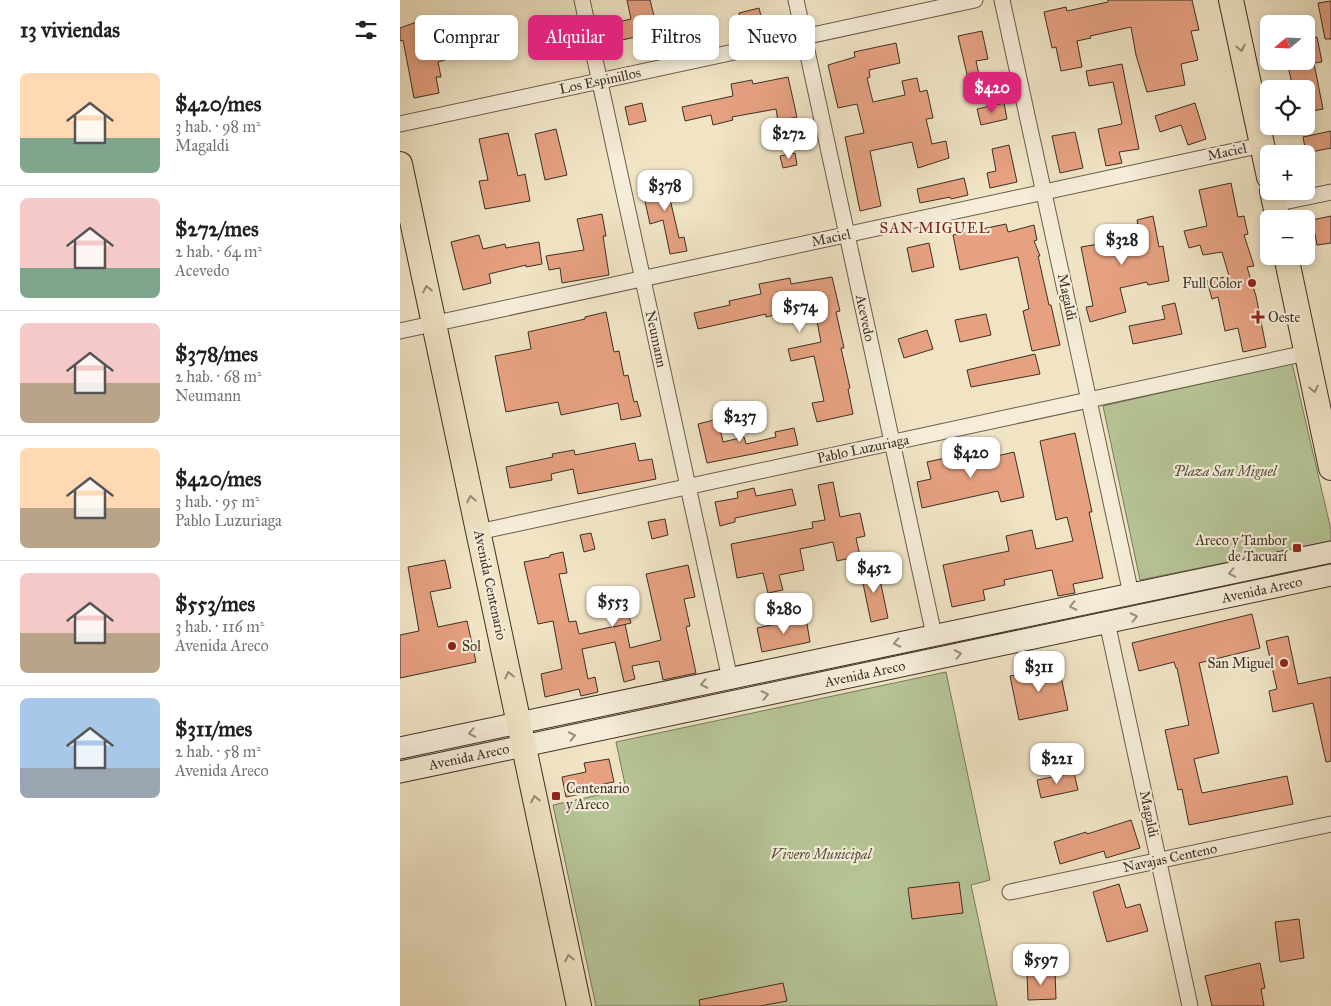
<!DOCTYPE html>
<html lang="es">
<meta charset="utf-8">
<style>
:root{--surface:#fff;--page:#f6f6f6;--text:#202124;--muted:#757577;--line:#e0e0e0;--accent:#db2777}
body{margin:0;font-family:"IM FELL Great Primer",serif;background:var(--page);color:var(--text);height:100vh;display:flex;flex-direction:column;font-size:19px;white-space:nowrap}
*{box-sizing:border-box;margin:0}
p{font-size:16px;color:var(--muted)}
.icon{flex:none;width:28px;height:28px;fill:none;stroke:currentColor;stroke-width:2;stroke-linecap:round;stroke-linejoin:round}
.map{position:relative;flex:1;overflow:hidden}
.side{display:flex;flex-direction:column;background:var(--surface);width:400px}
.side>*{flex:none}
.banner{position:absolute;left:15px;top:15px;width:475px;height:45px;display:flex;gap:10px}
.needle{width:32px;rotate:251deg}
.fabs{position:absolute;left:860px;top:15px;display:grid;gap:10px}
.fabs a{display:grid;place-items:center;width:55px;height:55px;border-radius:8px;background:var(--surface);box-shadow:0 2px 8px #0003;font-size:25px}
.price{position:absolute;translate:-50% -42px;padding:0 11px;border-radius:10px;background:#fff;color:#222;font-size:16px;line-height:32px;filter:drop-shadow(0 1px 2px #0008)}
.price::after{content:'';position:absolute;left:50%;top:30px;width:15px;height:11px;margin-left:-8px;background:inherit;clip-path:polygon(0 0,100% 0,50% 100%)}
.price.current{background:var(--accent);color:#fff}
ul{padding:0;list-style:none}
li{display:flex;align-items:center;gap:15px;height:125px;padding:0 20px}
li+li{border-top:1px solid var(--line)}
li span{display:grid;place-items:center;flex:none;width:140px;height:100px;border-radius:8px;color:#555}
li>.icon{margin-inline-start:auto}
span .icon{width:60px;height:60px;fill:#fffc;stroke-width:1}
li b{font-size:21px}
h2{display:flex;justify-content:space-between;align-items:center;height:60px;padding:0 20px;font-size:21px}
.chip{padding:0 18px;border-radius:8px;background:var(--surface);box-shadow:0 2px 8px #0003;font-size:18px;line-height:45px}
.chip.current{background:var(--accent);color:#fff}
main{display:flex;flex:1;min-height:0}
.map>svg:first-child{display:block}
</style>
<main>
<section class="side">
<h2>13 viviendas<svg class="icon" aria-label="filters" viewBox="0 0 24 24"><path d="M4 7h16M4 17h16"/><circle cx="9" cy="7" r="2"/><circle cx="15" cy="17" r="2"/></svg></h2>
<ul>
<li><span style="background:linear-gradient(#ffd9b3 65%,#7fa58c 0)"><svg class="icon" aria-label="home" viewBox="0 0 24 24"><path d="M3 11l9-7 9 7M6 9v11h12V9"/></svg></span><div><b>$420/mes</b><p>3 hab. · 98 m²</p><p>Magaldi</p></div></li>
<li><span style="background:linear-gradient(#f6c9c9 70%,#7fa58c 0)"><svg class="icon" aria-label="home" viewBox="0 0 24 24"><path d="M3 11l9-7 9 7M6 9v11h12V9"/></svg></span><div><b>$272/mes</b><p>2 hab. · 64 m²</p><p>Acevedo</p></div></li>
<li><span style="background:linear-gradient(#f6c9c9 60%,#b9a48a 0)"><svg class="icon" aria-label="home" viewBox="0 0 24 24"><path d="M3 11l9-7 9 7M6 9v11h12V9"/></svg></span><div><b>$378/mes</b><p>2 hab. · 68 m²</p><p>Neumann</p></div></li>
<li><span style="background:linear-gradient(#ffd9b3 60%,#b9a48a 0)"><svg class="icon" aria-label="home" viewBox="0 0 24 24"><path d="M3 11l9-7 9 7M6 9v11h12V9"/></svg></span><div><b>$420/mes</b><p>3 hab. · 95 m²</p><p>Pablo Luzuriaga</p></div></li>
<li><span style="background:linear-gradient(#f6c9c9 60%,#b9a48a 0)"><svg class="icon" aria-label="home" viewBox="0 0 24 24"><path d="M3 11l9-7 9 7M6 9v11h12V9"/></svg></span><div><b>$553/mes</b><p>3 hab. · 116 m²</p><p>Avenida Areco</p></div></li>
<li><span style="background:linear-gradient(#a9c7e8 70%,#9aa5b1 0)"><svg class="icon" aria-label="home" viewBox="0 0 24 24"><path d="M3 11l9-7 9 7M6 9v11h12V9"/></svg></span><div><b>$311/mes</b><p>2 hab. · 58 m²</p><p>Avenida Areco</p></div></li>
</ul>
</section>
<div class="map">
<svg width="931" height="1006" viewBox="0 0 931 1006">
<rect width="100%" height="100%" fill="#f0e4c5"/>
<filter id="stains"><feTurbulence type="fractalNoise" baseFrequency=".004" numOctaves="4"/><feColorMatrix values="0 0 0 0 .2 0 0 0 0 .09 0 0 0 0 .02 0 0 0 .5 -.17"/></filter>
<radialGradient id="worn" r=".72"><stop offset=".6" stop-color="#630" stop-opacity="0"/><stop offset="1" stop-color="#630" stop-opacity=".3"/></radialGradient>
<!-- green -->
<g fill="#b6c597" stroke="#797a5e">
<polygon points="892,363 931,530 931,541 740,580 703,406"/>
<polygon points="546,672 590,880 571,885 597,1006 196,1006 153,805 226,789 216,742"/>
</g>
<!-- building -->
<g fill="#e6a181" stroke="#3c3024">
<polygon points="227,0 250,0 258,32 222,40 218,22 231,19"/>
<polygon points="708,0 792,0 799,30 791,31 798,60 781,64 785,85 747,92 736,55 731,27 690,36 691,38 677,41 682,67 661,71 656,47 652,48 644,12 666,7 667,11 708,2"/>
<polygon points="931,1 931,39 925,39 918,3"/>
<polygon points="359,8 364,28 344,32 339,13"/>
<polygon points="22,20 29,40 42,37 48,59 38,62 41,77 36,77 39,93 14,98 3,40 0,41 0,28"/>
<polygon points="296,25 300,42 275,47 272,31"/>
<polygon points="582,31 588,59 576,61 581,84 570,87 558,36"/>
<polygon points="917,37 922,62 914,63 923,109 906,112 906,89 893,89 887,61 906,61 906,40"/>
<polygon points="496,43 500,63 469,70 470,77 467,78 473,102 505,95 502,81 517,78 520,92 527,90 533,118 526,119 532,144 546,141 549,158 518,168 512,142 470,151 481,206 460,211 445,137 464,133 457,104 438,108 428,65 455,57 454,52"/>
<polygon points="722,64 739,149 719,152 722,163 706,166 698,129 722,124 713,82 689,86 686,71"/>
<polygon points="388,77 397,117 378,121 376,109 332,117 333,120 313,125 311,115 285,121 282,107 333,96 331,84 352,80 353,84"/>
<polygon points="242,103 246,121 229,125 225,107"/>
<polygon points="604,103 607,119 581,125 577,109"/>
<polygon points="795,103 806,139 788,145 781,125 760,132 755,116"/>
<polygon points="156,129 167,175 145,180 135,134"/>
<polygon points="931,131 931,148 906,153 903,137"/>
<polygon points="675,132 683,168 660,173 652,136"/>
<polygon points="108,133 118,176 125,174 130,201 85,209 79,181 88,180 79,139"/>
<polygon points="609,145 617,182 590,188 587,173 596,171 592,149"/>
<polygon points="395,153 397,165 383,168 380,156"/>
<polygon points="564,178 568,195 551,199 550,197 520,203 517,189"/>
<polygon points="276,180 280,197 270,199 279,238 284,237 287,251 270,254 263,220 250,224 242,188"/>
<polygon points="831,183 838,217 844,216 848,234 844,235 854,266 847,267 856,296 866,347 843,352 838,328 825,331 818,297 812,299 807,281 829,276 822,252 803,255 800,245 789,248 784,231 807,226 799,190"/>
<polygon points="202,214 206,236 203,236 209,275 162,283 160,268 149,270 146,256 184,250 177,219"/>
<polygon points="753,216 759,247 763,246 769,281 748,285 747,282 720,288 726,312 690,322 686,307 693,306 681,247 699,244 697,232 738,224 737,220"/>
<polygon points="931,216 931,243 917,245 912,220"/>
<polygon points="606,224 608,232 634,225 637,240 634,241 640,256 638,256 649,305 651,305 660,345 632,351 623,311 629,309 618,257 560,270 553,235"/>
<polygon points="79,235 83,249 105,244 106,248 139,242 142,264 126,267 126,265 89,274 91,283 63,290 51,242"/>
<polygon points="529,243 534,267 512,272 507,248"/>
<polygon points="432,277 440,311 436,312 444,348 441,348 450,388 448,389 453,414 417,422 412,403 424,401 414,356 391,361 388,349 421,342 414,306 366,317 366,314 298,329 294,313 330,305 329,301 361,294 359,284 390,278 391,284"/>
<polygon points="775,303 782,334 733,344 729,326 765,319 762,306"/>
<polygon points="206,312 214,352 219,351 224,376 228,375 234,402 237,401 241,416 221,420 218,403 161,415 158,402 106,412 95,356 131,349 128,332 185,319 185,317"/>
<polygon points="586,314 591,335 560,342 555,320"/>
<polygon points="527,330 533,349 504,358 498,339"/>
<polygon points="635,354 640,374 571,387 567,370"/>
<polygon points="318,419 323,442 344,437 346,444 376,437 375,432 394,428 398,445 307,463 298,424"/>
<polygon points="675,433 692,512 689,512 703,578 673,584 675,593 658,596 652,570 604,580 605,585 583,590 585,600 552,607 543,565 609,551 606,536 632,530 636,549 673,541 667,517 656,520 640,441"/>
<polygon points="235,443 239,461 252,459 256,479 178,494 173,469 151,474 152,480 110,488 106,467 153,457 152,454 174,450 175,455"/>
<polygon points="574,452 576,461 614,452 624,497 601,502 598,491 522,508 517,482 531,479 527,462"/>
<polygon points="433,482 440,517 460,513 465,536 456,538 460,556 437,561 433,542 400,549 404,570 379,575 383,590 368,593 363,573 337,578 331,544 413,528 412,522 425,520 418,485"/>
<polygon points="354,488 356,496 392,489 396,505 335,518 335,522 320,526 315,502 338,498 337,492"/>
<polygon points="265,519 268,535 252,539 248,522"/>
<polygon points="191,533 195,549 184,552 180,535"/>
<polygon points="163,552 167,573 159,574 169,622 176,621 179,634 225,624 230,648 261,640 246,574 288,565 295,597 284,599 290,626 286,627 296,673 263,680 259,661 232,666 235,679 224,682 215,642 182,649 188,679 195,677 198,692 181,696 179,689 145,697 141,674 162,669 153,621 138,624 124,562 150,557 150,555"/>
<polygon points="45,560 51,588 30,592 38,627 67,621 76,662 0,678 0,635 19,631 8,567"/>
<polygon points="477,565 488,618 471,622 460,569"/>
<polygon points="227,609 231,623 214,627 211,612"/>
<polygon points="852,614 860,648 799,663 819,753 794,759 802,793 887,776 893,804 789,825 782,789 778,790 765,730 789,725 777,668 776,668 774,662 739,671 732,643"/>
<polygon points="406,618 410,642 362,652 357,628"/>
<polygon points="888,636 898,684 931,677 931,761 926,762 913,703 873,712 869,691 877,689 866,641"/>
<polygon points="659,667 668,710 619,720 610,676"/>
<polygon points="209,759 214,782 203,784 204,789 166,797 162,777 186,772 184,763"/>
<polygon points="674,773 678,790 641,798 637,780"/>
<polygon points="731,820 740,848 706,858 704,851 660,864 654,842 686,832 687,834"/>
<polygon points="559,882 563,913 512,919 508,888"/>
<polygon points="719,884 726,908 740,904 748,931 707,942 693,892"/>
<polygon points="899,919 904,958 880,962 875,922"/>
<polygon points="860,963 865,988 861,989 864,1006 812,1006 805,976"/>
<polygon points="655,971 656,999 628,1000 627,972"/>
<polygon points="383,983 387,1001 360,1006 300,1006 299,1000"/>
</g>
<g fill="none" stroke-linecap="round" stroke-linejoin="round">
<!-- street casing -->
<g stroke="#695d4c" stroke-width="17">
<g id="street">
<polyline points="182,0 330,679"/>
<polyline points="396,0 534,635"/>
<polyline points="602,0 731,594"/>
<polyline points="0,124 575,0"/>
<polyline points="874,204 931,192"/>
<polyline points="0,331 862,145"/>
<polyline points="78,532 906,353"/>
<polyline points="707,622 790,1006"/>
<polyline points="610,892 931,824"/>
</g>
</g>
<!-- secondary casing -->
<g stroke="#3c3024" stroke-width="23">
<g id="secondary">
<polyline points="0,748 931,552"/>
<polyline points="0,772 931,575"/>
</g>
</g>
<!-- primary casing -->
<g stroke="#3c3024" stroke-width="26">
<g id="primary">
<polyline points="831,0 869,177"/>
<polyline points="0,164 179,1006"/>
<polyline points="872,191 878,219"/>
<polyline points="886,256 931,468"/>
</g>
</g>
<!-- street -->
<use href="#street" stroke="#f5edd9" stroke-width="15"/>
<!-- secondary -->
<use href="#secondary" stroke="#f5edd9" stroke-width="21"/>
<!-- primary -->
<use href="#primary" stroke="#f0e4c5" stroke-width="24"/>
</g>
<!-- one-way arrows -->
<defs><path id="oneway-chevron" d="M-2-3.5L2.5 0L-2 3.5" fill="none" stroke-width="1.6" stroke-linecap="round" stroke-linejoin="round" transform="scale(1.25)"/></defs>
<g stroke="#968a74">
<use href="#oneway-chevron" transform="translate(841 48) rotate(78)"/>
<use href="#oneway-chevron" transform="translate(27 289) rotate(-102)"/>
<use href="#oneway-chevron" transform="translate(914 389) rotate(78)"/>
<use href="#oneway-chevron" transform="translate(71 499) rotate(-102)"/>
<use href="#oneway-chevron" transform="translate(109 675) rotate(-102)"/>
<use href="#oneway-chevron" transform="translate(135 799) rotate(-102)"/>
<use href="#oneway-chevron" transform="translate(169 958) rotate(-102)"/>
</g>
<g stroke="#988e7e">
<use href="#oneway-chevron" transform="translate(832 573) rotate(168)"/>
<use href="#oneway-chevron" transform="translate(673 606) rotate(168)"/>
<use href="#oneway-chevron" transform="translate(734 617) rotate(-12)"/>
<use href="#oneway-chevron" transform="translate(497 643) rotate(168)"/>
<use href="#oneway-chevron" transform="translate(558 654) rotate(-12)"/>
<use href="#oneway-chevron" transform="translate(304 684) rotate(168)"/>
<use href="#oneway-chevron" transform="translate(365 695) rotate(-12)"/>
<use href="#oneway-chevron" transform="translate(72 733) rotate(168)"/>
<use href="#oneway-chevron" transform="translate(172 736) rotate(-12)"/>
</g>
<!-- markers -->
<g fill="#8f2418" stroke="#f5edd9" stroke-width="2">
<circle cx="852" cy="283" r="5"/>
<path d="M855.5 309.5h5v5h5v5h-5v5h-5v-5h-5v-5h5z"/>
<rect x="892" y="543" width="10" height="10" rx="2.5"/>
<circle cx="52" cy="646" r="5"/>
<circle cx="884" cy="663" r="5"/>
<rect x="151" y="791" width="10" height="10" rx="2.5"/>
</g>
<g text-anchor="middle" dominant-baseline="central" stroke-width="4.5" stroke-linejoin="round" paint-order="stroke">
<!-- street labels -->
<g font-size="14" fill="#3c3024" stroke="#f5edd9">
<text transform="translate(200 81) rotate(-12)">Los Espinillos</text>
<text transform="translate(827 152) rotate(-12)">Maciel</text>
<text transform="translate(431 238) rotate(-12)">Maciel</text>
<text transform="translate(667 297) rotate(78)">Magaldi</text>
<text transform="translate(465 318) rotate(78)">Acevedo</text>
<text transform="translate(256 339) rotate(78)">Neumann</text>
<text transform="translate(463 449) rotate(-12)">Pablo Luzuriaga</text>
<text transform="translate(90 585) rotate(78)">Avenida Centenario</text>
<text transform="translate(862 590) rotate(-12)">Avenida Areco</text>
<text transform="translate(465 674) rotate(-12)">Avenida Areco</text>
<text transform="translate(69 757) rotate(-12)">Avenida Areco</text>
<text transform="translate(749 814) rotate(78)">Magaldi</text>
<text transform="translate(770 858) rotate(-12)">Navajas Centeno</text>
</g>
<!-- poi labels -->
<g font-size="14" fill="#3c3024" stroke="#f5edd9" text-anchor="end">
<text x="842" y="283">Full Color</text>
<text x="868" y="317" text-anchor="start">Oeste</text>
<text x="887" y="540">Areco y Tambor<tspan x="887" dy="16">de Tacuarí</tspan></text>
<text x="62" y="646" text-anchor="start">Sol</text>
<text x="874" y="663">San Miguel</text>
<text x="166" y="788" text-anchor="start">Centenario<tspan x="166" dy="16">y Areco</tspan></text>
</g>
<!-- park labels -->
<g font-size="14" font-style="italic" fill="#544e3b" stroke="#f5edd9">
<text x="825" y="471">Plaza San Miguel</text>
<text x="421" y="854">Vivero Municipal</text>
</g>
<!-- neighbourhood labels -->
<g font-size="15" letter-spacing="1" fill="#7a1f14" stroke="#f5edd9">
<text x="535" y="228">SAN MIGUEL</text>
</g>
</g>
<rect width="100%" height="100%" filter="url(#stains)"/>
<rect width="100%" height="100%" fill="url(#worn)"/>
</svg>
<div class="fabs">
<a><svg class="needle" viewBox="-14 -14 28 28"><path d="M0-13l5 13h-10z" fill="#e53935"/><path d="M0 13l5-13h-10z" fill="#757577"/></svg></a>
<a><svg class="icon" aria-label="locate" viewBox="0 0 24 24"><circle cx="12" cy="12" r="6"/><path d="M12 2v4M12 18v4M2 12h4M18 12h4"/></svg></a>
<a>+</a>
<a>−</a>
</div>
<b class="price current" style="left:592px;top:114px">$420</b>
<b class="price" style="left:389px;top:160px">$272</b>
<b class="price" style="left:265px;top:212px">$378</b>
<b class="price" style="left:722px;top:266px">$328</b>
<b class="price" style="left:400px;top:333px">$574</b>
<b class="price" style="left:340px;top:443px">$237</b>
<b class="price" style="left:571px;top:479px">$420</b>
<b class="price" style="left:474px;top:594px">$452</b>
<b class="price" style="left:213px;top:628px">$553</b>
<b class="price" style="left:384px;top:635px">$280</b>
<b class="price" style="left:639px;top:693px">$311</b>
<b class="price" style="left:657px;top:785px">$221</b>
<b class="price" style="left:641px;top:986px">$597</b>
<div class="banner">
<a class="chip">Comprar</a>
<a class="chip current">Alquilar</a>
<a class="chip">Filtros</a>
<a class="chip">Nuevo</a>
</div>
</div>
</main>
